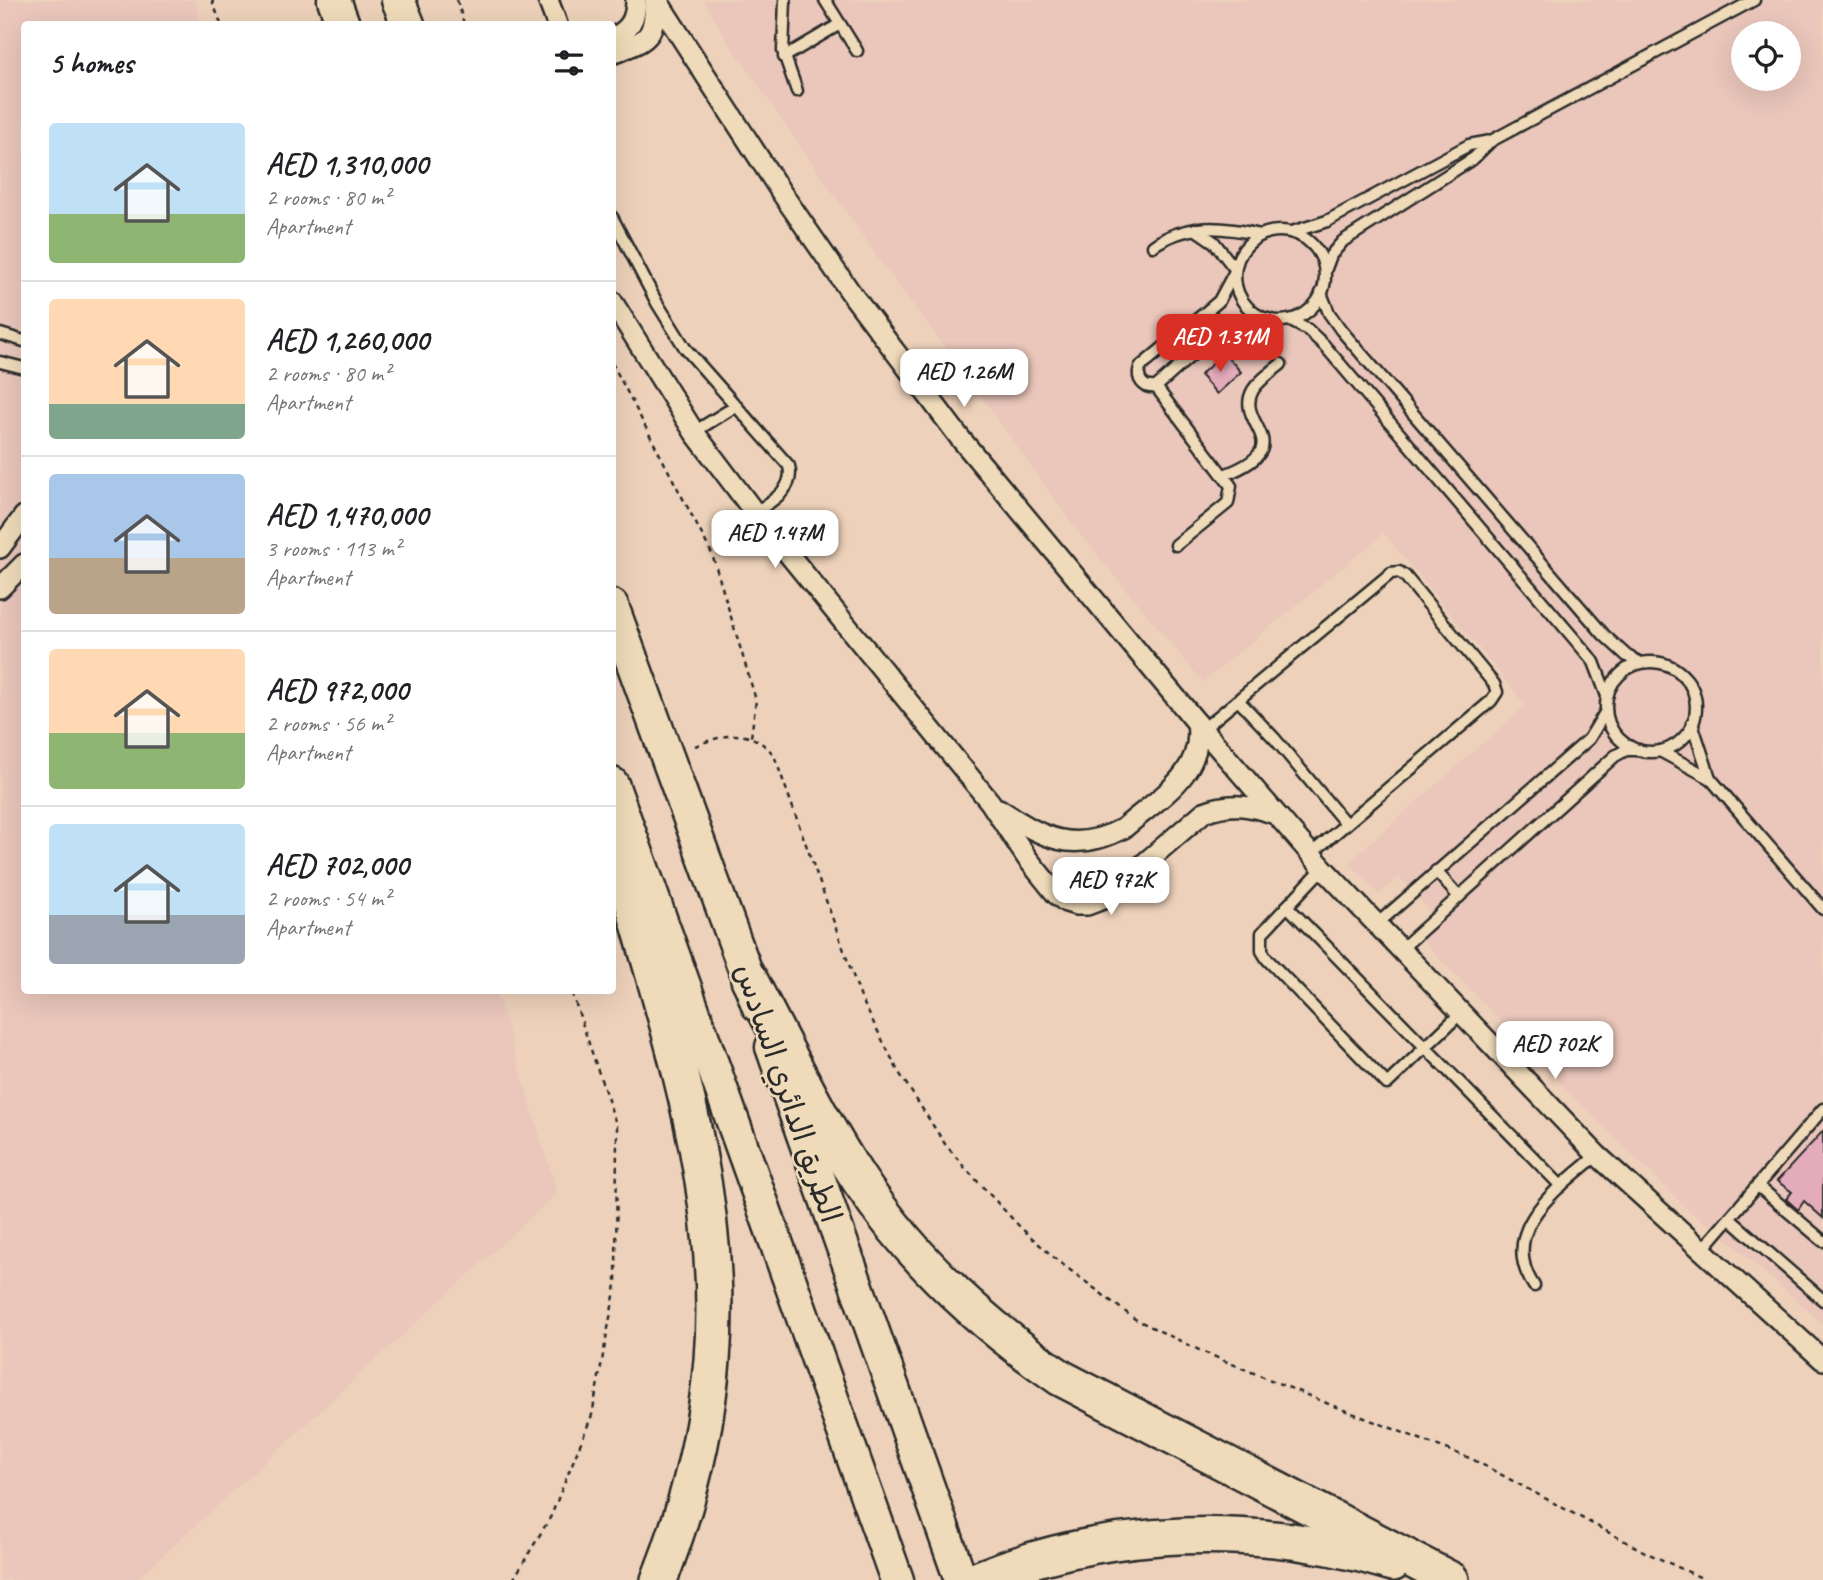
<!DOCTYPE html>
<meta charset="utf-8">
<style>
:root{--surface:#fff;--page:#f2f2f2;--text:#202124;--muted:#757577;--line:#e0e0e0;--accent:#d93025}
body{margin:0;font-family:Caveat,"Playpen Sans Arabic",sans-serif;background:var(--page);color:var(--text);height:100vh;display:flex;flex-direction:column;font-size:26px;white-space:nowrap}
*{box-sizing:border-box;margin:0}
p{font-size:23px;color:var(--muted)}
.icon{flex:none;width:38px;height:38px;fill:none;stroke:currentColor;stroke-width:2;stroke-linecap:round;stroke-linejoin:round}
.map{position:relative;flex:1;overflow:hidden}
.drawer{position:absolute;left:21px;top:21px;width:595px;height:973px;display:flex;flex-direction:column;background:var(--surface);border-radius:7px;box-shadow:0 7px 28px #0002}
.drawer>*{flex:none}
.buttons{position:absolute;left:1731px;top:21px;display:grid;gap:14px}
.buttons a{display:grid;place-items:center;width:70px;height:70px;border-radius:50%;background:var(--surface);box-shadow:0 7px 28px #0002;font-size:35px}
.price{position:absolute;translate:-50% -60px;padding:0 16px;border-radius:14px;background:#fff;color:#222;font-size:23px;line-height:46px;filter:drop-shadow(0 2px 4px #0008)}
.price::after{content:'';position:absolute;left:50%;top:42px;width:21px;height:16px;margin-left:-10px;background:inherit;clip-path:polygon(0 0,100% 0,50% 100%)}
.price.current{background:var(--accent);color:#fff}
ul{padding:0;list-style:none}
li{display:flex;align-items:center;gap:21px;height:175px;padding:0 28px}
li+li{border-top:2px solid var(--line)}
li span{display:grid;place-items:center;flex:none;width:196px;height:140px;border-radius:7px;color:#555}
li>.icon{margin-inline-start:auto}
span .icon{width:84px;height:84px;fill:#fffc;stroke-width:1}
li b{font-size:30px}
h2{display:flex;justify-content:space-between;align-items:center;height:84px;padding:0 28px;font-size:30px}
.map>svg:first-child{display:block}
</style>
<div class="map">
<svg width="1823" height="1580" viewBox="0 0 1823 1580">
<rect width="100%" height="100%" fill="#edd1ba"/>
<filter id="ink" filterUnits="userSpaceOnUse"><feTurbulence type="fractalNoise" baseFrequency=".0143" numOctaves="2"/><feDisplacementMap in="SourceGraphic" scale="14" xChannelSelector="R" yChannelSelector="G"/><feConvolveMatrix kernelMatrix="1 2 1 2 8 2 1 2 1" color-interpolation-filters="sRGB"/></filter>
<g filter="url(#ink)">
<!-- built -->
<g fill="#eac6bb" fill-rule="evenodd">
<polygon points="0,0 194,0 201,24 24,24 24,990 496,991 557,1193 136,1580 0,1580"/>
<path d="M704 0H1823V1324L1717 1230 1691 1212 1580 1103 1421 939 1441 923 1399 876 1379 894 1349 862 1526 705 1384 533 1203 682 1076 529 967 376 886 269 727 40ZM1743 33H1788V79H1743Z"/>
</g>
<!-- building -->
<g fill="#e4abbc" stroke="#2b2b2b" stroke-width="2">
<polygon points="1224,353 1241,372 1217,394 1200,375"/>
<polygon points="1823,1131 1823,1218 1804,1201 1798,1210 1786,1199 1792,1192 1777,1181"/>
</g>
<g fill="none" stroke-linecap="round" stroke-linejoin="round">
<!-- service casing -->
<g stroke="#2b2b2b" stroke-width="15">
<g id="service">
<polyline points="785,0 783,51 797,91"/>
<polyline points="825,0 857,51"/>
<polyline points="784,57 840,24"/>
<path d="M612 217 657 303 685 348 789 466C795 490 771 501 755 513"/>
<polyline points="1195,229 1214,242 1235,269"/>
<circle cx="1280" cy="276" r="45"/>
<polyline points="1292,232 1327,221 1469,145 1491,141"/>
<path d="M1153 246C1185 223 1223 226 1260 235"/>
<polyline points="1325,271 1331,255 1343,241 1474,158 1491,141 1754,0"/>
<path d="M1234 273 1219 301 1140 367C1136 379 1143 389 1156 387 1189 359 1222 320 1268 319"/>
<polyline points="1321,293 1329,313 1341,330 1604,635 1627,656 1641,663"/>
<polyline points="1289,320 1308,330 1324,345 1594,662 1607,696"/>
<polyline points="0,334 24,341"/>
<polyline points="0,362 24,368"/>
<polyline points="1156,387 1231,486 1228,503 1176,545"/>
<polyline points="694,432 736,406"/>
<path d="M1224 475C1303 445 1233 424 1253 390 1259 380 1273 371 1281 364"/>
<circle cx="1651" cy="707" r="45"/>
<polyline points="1239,701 1275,739 1346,824"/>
<polyline points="1692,723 1710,778"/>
<polyline points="1203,729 1391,573 1399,572 1405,576 1494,684 1497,692 1491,701 1312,853"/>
<polyline points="1660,751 1710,778 1823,909"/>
<polyline points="1323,868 1262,933 1262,951 1267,959 1387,1084 1461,1013"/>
<polyline points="1436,871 1459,897"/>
<polyline points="1287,906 1561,1186"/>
<polyline points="1377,924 1589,739 1606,711"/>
<polyline points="1401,949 1615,756 1626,750 1639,750"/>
<polyline points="1758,1186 1823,1241"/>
<polyline points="1730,1219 1823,1300"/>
<polyline points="1702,1250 1823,1109"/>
<path d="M1534 1286C1496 1229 1560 1187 1597 1155"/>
</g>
</g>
<!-- minor casing -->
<g stroke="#2b2b2b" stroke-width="24">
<g id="minor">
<polyline points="548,0 557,24"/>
<polyline points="657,0 781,192 851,293 960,438 1197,723 1323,868 1597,1155 1823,1360"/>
<path d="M612 38C630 30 636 19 636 0"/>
<path d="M612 54C648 39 654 41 655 0"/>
<path d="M612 301 694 432 755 513 990 802 1027 858 1056 894 1066 902 1076 905H1087L1103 899 1204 812C1230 802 1249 805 1275 814"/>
<polyline points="0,548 24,516"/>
<polyline points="0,588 24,564"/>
<path d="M999 809C1043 838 1073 855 1124 828 1158 798 1205 774 1197 723"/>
</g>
</g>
<!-- trunk casing -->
<g stroke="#2b2b2b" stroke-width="37">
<g id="trunk">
<polyline points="334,0 343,24"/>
<polyline points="398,0 408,24"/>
<polyline points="612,606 758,1005"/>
<polyline points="612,784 897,1580"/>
<polyline points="772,1047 961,1580"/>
</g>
</g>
<!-- motorway casing -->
<g stroke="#2b2b2b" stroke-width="40">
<g id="motorway">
<path d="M612 826C657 1000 727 1177 712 1360 706 1436 687 1509 659 1580"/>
<path d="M749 979C785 1046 818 1118 860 1181 913 1261 982 1324 1061 1378L1451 1580"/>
<path d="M976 1580C1107 1526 1258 1522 1393 1563"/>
</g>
</g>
<!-- path -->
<g stroke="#2b2b2b" stroke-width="2.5" stroke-dasharray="5 5" stroke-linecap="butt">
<polyline points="212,0 221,24"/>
<polyline points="457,0 464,24"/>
<polyline points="612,363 712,554 756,700 751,737"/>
<path d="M695 746C726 734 749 726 774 755L861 998 898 1071 945 1144 965 1168 1021 1228 1058 1261 1135 1319 1201 1351 1331 1405 1472 1459 1645 1552 1706 1580"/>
<polyline points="513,1580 551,1516 592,1415 616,1285 617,1127 571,990"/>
</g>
<!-- service -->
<use href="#service" stroke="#efdbb9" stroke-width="10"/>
<!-- minor -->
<use href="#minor" stroke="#efdbb9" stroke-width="19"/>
<!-- trunk -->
<use href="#trunk" stroke="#efdbb9" stroke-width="32"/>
<!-- motorway -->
<use href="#motorway" stroke="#efdbb9" stroke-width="35"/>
</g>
</g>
<g text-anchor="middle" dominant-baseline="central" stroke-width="5" stroke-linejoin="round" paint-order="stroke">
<!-- street labels -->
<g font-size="30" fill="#2b2b2b" stroke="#efdbb9">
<text transform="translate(788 1093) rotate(71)">الطريق الدائري السادس</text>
</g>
</g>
</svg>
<div class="buttons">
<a><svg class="icon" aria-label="locate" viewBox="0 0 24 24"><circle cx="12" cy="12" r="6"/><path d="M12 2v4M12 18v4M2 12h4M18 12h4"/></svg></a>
</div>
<b class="price current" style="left:1220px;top:374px">AED 1.31M</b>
<b class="price" style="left:964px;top:409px">AED 1.26M</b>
<b class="price" style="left:775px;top:570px">AED 1.47M</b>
<b class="price" style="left:1111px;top:917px">AED 972K</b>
<b class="price" style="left:1555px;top:1081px">AED 702K</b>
<section class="drawer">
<h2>5 homes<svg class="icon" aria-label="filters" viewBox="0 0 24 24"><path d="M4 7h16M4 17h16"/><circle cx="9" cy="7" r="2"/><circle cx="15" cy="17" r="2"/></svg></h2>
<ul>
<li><span style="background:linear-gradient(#bfe0f5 65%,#8fb573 0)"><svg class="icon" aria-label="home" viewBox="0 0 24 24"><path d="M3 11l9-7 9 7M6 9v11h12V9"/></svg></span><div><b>AED 1,310,000</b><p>2 rooms · 80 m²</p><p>Apartment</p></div></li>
<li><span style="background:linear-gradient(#ffd9b3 75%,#7fa58c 0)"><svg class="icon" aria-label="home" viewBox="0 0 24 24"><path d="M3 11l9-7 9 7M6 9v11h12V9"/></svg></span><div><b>AED 1,260,000</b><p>2 rooms · 80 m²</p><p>Apartment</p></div></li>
<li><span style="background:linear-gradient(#a9c7e8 60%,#b9a48a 0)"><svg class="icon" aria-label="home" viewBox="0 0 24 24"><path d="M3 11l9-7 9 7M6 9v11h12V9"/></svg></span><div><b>AED 1,470,000</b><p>3 rooms · 113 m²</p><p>Apartment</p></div></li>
<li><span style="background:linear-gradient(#ffd9b3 60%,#8fb573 0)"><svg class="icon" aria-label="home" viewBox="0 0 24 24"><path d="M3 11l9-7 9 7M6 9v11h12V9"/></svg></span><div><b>AED 972,000</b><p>2 rooms · 56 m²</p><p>Apartment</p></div></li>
<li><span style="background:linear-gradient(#bfe0f5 65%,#9aa5b1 0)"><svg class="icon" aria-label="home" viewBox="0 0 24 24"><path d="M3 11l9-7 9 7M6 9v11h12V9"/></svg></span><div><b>AED 702,000</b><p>2 rooms · 54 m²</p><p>Apartment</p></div></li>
</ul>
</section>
</div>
